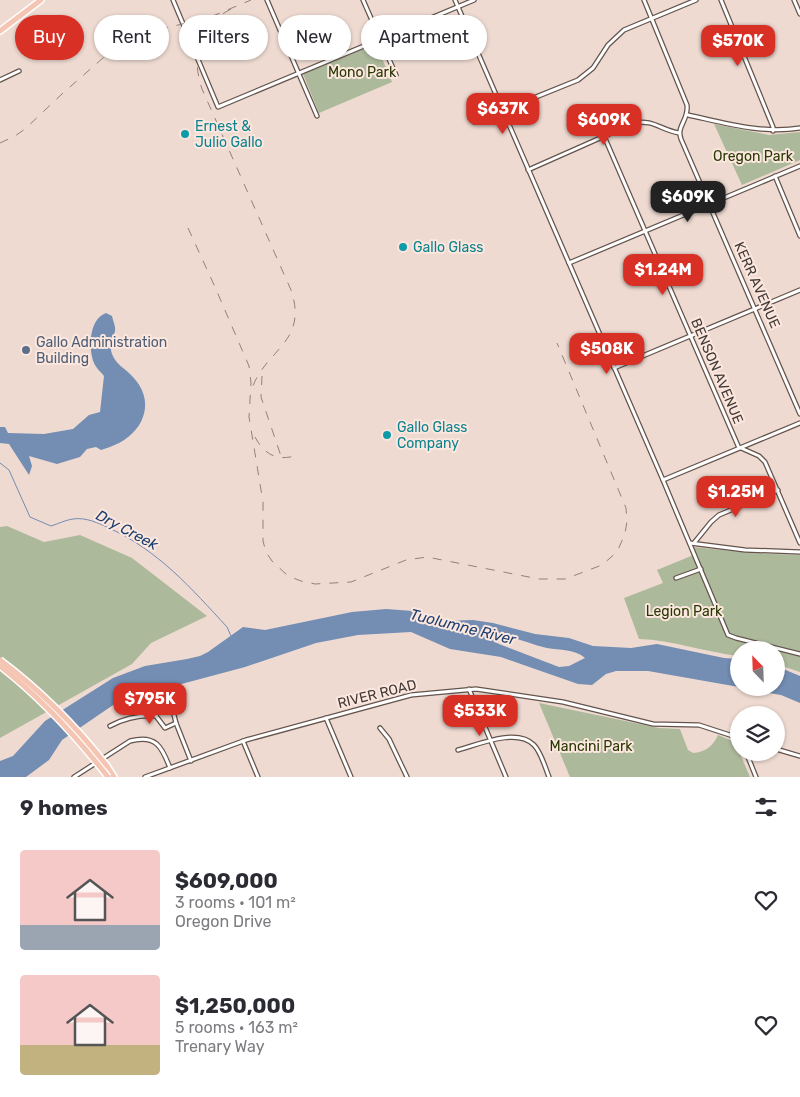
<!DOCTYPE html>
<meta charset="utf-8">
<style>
:root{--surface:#fff;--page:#f7f7f7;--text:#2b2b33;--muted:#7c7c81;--accent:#d93025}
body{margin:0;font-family:Rubik,sans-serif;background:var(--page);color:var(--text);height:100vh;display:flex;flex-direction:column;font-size:19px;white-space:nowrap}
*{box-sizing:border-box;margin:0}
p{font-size:16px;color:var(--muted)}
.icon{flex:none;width:28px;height:28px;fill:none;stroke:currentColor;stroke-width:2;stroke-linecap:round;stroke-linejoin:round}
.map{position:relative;height:777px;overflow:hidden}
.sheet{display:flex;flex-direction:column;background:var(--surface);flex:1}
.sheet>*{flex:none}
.guide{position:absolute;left:15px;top:15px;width:500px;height:45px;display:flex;gap:10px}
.needle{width:32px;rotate:337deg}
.controls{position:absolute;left:730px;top:641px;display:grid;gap:10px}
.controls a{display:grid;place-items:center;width:55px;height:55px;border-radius:50%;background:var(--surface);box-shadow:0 1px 4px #0004;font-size:25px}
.price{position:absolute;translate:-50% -42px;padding:0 11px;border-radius:10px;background:var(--accent);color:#fff;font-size:16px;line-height:32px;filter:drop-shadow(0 1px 2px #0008)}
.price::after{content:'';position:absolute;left:50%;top:30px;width:15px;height:11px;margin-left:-8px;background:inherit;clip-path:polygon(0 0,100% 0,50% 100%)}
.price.current{background:#222;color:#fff}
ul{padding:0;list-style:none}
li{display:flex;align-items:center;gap:15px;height:125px;padding:0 20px}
li span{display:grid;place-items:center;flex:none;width:140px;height:100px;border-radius:5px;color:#555}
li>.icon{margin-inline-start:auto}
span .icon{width:60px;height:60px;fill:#fffc;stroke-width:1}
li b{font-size:21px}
h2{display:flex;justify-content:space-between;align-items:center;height:60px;padding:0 20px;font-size:21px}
.pill{padding:0 18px;border-radius:22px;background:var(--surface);box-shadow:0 1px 4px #0004;font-size:18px;line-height:45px}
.pill.current{background:var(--accent);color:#fff}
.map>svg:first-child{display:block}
</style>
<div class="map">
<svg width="800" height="777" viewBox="0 0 800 777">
<rect width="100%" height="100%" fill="#eedad1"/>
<!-- green -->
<g fill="#adb99b">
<polygon points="376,44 392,82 319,113 303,74"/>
<polygon points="714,124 769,135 800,132 800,160 742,185"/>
<polygon points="7,526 44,542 80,535 132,558 207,616 151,643 132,664 0,738 0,527"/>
<path d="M694 547 751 553 800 555V672L776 664V650H739V656C705 652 672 640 639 639L624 598 663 583 657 570 696 554Z"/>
<path d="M539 703 659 728 680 729 688 750 693 753C706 752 713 746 718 735L735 742 750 777H570Z"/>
</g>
<!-- water -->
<g fill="#738db3" fill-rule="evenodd">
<path d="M106 313 112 316C113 321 116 327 115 331 113 339 109 346 112 354 117 366 124 367 132 376 155 399 146 429 119 443 113 446 107 448 101 450L96 447 87 449 80 457 57 464 29 456 32 466 29 475 9 444 0 443V427H5L8 433 44 434 73 429 89 415 100 412 104 376C101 372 96 368 94 363 88 348 89 319 106 313Z"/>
<path d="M386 609 413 611 443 621 473 620 493 623 535 634 569 638 593 646 631 648 657 644 724 658 739 659V687L648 671H616L606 674 592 685 578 684 501 657 450 649 411 632 358 635 316 643 245 667 174 686 156 688 119 701 62 740 49 760 26 777H0V761L13 756 45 721 113 678 145 666 187 659 200 656 208 652 243 627 265 630 352 612ZM496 635C514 636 530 644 547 648 560 650 575 649 585 658L569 666 559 667 499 644 495 642 493 637Z"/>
<polygon points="776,666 800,676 800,703 781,695 741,688 776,688"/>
</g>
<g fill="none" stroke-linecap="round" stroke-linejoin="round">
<!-- stream -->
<path stroke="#738db3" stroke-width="1" d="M0 463 9 470 30 517 51 526C58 524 65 520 73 519 86 517 98 523 109 528 159 551 191 588 227 627L231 636"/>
<!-- minor casing -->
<g stroke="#64544c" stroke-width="5.5">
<g id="minor">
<polyline points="173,0 218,107 474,0"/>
<polyline points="267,0 317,116"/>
<polyline points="363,0 396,75"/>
<polyline points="455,0 663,480 728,635 736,638 800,654"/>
<path d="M644 0 687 105C689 120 676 126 681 139L800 414"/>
<polyline points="721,0 773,127 773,131"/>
<polyline points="794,0 800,14"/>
<polyline points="0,80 19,71"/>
<path d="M688 115C725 123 762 134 800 128"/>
<polyline points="474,122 578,80 593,68 608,45 624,30 696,0"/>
<polyline points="604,136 739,448"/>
<path d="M528 170 634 123C653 119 661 130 679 133"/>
<polyline points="775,176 800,236"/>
<polyline points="569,263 800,166"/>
<polyline points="614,368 800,290"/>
<polyline points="741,448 759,456 765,462 800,543"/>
<polyline points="663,480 800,423"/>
<polyline points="690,543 745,550 800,552"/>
<polyline points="694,543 711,522 719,515 778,490"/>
<polyline points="676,578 701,569"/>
<polyline points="469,689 506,777"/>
<polyline points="156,716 157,708 171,703 176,723 191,761"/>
<polyline points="326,718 351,777"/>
<path d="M110 726C125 718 139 715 156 716L165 728 176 723"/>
<polyline points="380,728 389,739 407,777"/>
<polyline points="243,741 258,777"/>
<polyline points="776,749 800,756"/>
<path d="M458 750C477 745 517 727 534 745 541 752 545 767 549 777"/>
<polyline points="746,752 756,777"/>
<path d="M74 777 130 741C156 734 162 747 170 768"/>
<polyline points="145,777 246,740 411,695 476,689 563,702 653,724 699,725 739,738"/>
</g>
</g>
<!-- primary casing -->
<g stroke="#fff" stroke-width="8">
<g id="primary">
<polyline points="0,31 41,0"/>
<polyline points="107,766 114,777"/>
</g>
</g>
<!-- minor -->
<use href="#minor" stroke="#fff" stroke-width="3"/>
<!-- primary -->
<use href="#primary" stroke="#f5c5b3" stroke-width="5"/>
<!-- rail -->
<g stroke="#90827d" stroke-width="1" stroke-dasharray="9 9" stroke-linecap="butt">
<path d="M231 9C197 27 191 55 202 89L291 290C309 343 264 350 252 389"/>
<polyline points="0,143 15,136 25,129 63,93 111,51 129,39 144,33 208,18 251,0"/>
<polyline points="188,228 215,287 249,366 251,383 249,417 263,502 263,541 266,552 272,561 288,576 301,581 315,584 351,582 406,560 427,557 539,579 565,579 602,565 617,552 625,534 627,521 626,508 557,343"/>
<polyline points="262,376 261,397 283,462"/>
<path d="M255 437C264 454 276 461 295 456"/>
</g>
<!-- primary-bridge casing -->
<g stroke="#fff" stroke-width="8" stroke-linecap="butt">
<g id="primary-bridge">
<path d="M0 660C40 690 76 726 107 766"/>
<path d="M0 666C41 698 76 736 108 777"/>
</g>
</g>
<!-- primary-bridge -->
<use href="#primary-bridge" stroke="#f5c5b3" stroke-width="5"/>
</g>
<!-- markers -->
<g fill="#0f9aa8" stroke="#fce7df" stroke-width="2">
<circle cx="185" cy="134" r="5"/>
<circle cx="403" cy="247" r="5"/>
<circle cx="387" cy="435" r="5"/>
</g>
<circle fill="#5c6f8a" stroke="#fce7df" stroke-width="2" cx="26" cy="350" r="5"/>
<g text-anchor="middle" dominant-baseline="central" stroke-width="4" stroke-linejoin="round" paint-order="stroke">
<!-- park labels -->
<g font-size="14" fill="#283803" stroke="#fce7df">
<text x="362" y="72">Mono Park</text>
<text x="753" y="156">Oregon Park</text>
<text x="684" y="611">Legion Park</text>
<text x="591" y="746">Mancini Park</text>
</g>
<!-- culture labels -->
<g font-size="14" fill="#0d838f" stroke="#fce7df" text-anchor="start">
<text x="195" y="126">Ernest &amp;<tspan x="195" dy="16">Julio Gallo</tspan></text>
<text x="413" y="247">Gallo Glass</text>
<text x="397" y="427">Gallo Glass<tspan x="397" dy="16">Company</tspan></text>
</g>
<!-- street labels -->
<g font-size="14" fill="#423a37" stroke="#fce7df">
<text transform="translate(757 285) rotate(66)">KERR AVENUE</text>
<text transform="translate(717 371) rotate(67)">BENSON AVENUE</text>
<text transform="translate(377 694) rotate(-14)">RIVER ROAD</text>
</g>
<!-- service labels -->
<g font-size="14" fill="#4e5e75" stroke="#fce7df" text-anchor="start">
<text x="36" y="342">Gallo Administration<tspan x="36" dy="16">Building</tspan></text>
</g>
<!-- water labels -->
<g font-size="15" font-style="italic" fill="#1a3e6f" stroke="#fce7df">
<text transform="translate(127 530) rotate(28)">Dry Creek</text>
<text transform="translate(463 627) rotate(14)">Tuolumne River</text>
</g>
</g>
</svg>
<div class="controls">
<a><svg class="needle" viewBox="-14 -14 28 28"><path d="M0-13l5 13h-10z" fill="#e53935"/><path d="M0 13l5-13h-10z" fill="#7c7c81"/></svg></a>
<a><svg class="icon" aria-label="layers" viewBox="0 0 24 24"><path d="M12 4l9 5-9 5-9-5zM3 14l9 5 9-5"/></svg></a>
</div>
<b class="price" style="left:738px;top:67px">$570K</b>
<b class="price" style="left:503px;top:135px">$637K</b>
<b class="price" style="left:604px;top:146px">$609K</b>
<b class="price current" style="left:688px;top:223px">$609K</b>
<b class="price" style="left:663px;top:296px">$1.24M</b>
<b class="price" style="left:607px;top:375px">$508K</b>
<b class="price" style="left:736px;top:518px">$1.25M</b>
<b class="price" style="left:150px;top:725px">$795K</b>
<b class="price" style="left:480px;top:737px">$533K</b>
<div class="guide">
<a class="pill current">Buy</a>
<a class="pill">Rent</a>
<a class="pill">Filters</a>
<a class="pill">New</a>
<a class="pill">Apartment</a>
</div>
</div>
<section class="sheet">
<h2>9 homes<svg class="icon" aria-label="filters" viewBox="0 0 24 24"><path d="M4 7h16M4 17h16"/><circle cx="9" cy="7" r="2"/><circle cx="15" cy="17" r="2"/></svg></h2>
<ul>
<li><span style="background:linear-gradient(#f6c9c9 75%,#9aa5b1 0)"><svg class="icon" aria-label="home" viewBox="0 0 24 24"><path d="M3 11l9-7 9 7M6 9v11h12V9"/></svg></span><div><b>$609,000</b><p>3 rooms · 101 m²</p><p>Oregon Drive</p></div><svg class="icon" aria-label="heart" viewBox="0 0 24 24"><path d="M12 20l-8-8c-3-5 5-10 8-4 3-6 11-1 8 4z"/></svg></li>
<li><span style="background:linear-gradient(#f6c9c9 70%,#c2b280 0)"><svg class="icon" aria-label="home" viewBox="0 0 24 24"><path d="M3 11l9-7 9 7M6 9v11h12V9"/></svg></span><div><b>$1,250,000</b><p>5 rooms · 163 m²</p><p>Trenary Way</p></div><svg class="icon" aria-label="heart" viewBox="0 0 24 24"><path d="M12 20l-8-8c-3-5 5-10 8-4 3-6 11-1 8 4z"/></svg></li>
</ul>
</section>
